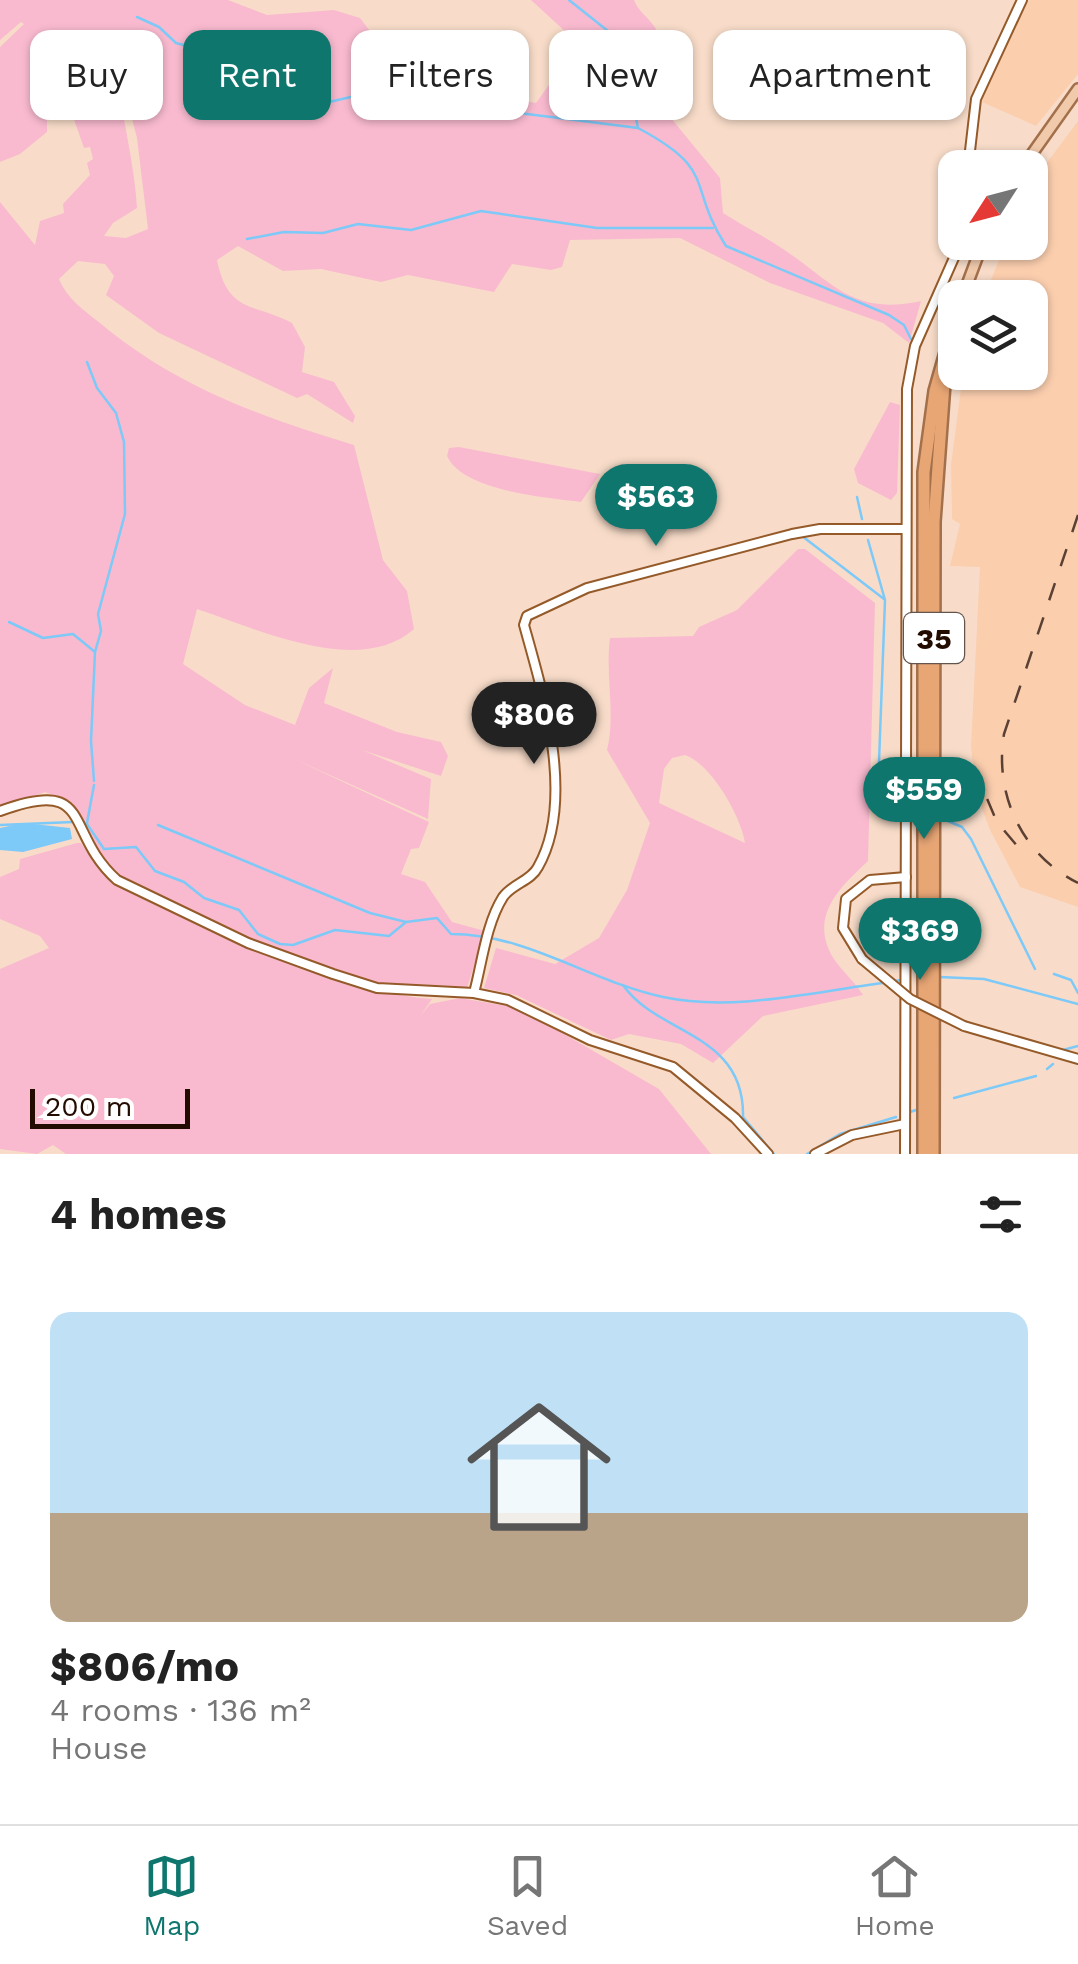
<!DOCTYPE html>
<meta charset="utf-8">
<style>
:root{--surface:#fff;--page:#f2f2f2;--text:#222;--muted:#767676;--line:#e0e0e0;--accent:#0f766e}
body{margin:0;font-family:"Work Sans",sans-serif;background:var(--page);color:var(--text);height:100vh;display:flex;flex-direction:column;font-size:38px;white-space:nowrap}
*{box-sizing:border-box;margin:0}
p{font-size:32px;color:var(--muted)}
.icon{flex:none;width:55px;height:55px;fill:none;stroke:currentColor;stroke-width:2;stroke-linecap:round;stroke-linejoin:round}
.map{position:relative;height:1154px;overflow:hidden}
.side{display:flex;flex-direction:column;background:var(--surface);flex:1}
.side>*{flex:none}
.top-card{position:absolute;left:30px;top:30px;width:1020px;height:90px;display:flex;gap:20px}
.needle{width:65px;rotate:234deg}
.buttons{position:absolute;left:938px;top:150px;display:grid;gap:20px}
.buttons a{display:grid;place-items:center;width:110px;height:110px;border-radius:20px;background:var(--surface);box-shadow:0 2px 8px #0004;font-size:50px}
.scale{position:absolute;left:30px;bottom:25px;width:160px;box-sizing:border-box;padding-left:10px;border:5px solid #230b00;border-top:0;font-size:28px;line-height:35px;white-space:nowrap;color:#230b00;-webkit-text-stroke:8px #fff;paint-order:stroke}
.price{position:absolute;translate:-50% -85px;padding:0 22px;border-radius:35px;background:var(--accent);color:#fff;font-size:32px;line-height:65px;filter:drop-shadow(0 2px 5px #0008)}
.price::after{content:'';position:absolute;left:50%;top:60px;width:30px;height:22px;margin-left:-15px;background:inherit;clip-path:polygon(0 0,100% 0,50% 100%)}
.price.on{background:#222;color:#fff}
ul{padding:0;list-style:none}
li{display:grid;align-content:center;gap:20px;height:530px;padding:0 50px}
li span{display:grid;place-items:center;height:310px;border-radius:20px;color:#555}
li>.icon{margin-inline-start:auto}
span .icon{width:180px;height:180px;fill:#fffc;stroke-width:1}
li b{font-size:42px}
h2{display:flex;justify-content:space-between;align-items:center;height:120px;padding:0 50px;font-size:42px}
.tag{padding:0 35px;border-radius:20px;background:var(--surface);box-shadow:0 2px 8px #0004;font-size:35px;line-height:90px}
.tag.on{background:var(--accent);color:#fff}
.tabs{display:flex;justify-content:space-around;align-items:center;height:140px;border-top:2px solid var(--line);background:var(--surface);font-size:28px;color:var(--muted)}
.tabs a{display:grid;justify-items:center;gap:5px}
.tabs .on{color:var(--accent)}
.map>svg:first-child{display:block}
</style>
<div class="map">
<svg width="1078" height="1154" viewBox="0 0 1078 1154">
<rect width="100%" height="100%" fill="#f8dcc9"/>
<!-- built -->
<g fill="#fbceae">
<polygon points="1029,0 1078,0 1078,74 1036,126 982,102 988,76"/>
<polygon points="1078,121 1078,907 1020,887 990,830 976,792 971,747 980,567 950,566 960,524 952,519 951,465 963,373 1030,372 1030,298 984,297 1006,243 1030,242 1030,197 1046,164"/>
</g>
<!-- green -->
<g fill="#f9bacf" fill-rule="evenodd">
<path d="M0 0H228L267 15 334 10 360 18 373 35 410 61 494 96 536 103 556 75 568 34 531 0H634C638 11 647 16 654 26 671 52 657 71 653 96L720 178 723 213C743 226 764 236 783 249 833 282 852 316 921 301L909 343 883 323 770 283 680 238 570 240 562 267 551 270 512 264 494 292 408 275 381 282 321 269 283 271 238 246 217 260C228 314 254 303 292 323L305 347 302 372 334 382 355 416 353 423 307 394 297 398 159 333 106 295 114 276 105 264 78 261 59 279C67 299 84 310 100 323 175 386 261 417 354 445L383 560 407 591 414 629C359 678 255 628 197 609L183 664 245 705 295 725 309 688 333 668 324 703 397 732 441 742 448 756 441 776 362 750 431 779 428 819 294 759 429 822 419 848 411 849 401 874 425 882 452 922 485 931 467 988C361 1001 245 939 154 896L140 897C235 940 326 990 432 999L421 1015 430 1004 460 998 519 1008 659 1089 711 1154H66L53 1145 37 1154 0 1149V969L49 948 40 936 0 919V877L19 869 20 859 77 843H81L97 866 91 840 70 801 45 792 0 808V202L35 245 40 221 64 213 63 204 90 175 87 163 93 159 90 147 84 148 64 91 41 114 47 118V132L20 154 0 162V47L24 24 21 22 0 40ZM116 41 129 52 124 88 137 138 148 229 126 238 104 236 113 223 137 208C134 152 115 97 116 41Z"/>
<polygon points="890,402 900,405 897,493 891,500 858,483 854,469"/>
<path d="M459 447 600 474 581 502C544 497 463 491 447 456L449 448Z"/>
<path d="M798 549H805L875 603 868 861C844 884 812 911 829 950 835 965 854 980 863 995L763 1016 713 1063 681 1044 629 1034 611 1040 516 995 484 988 496 948 555 964 599 938 627 890 650 823 607 750C616 714 605 676 610 638L693 636 699 627 737 610ZM685 755C711 764 741 816 745 843L659 803 664 769 672 758Z"/>
</g>
<!-- water -->
<polygon fill="#7dc9f8" points="24,823 70,828 72,839 23,852 0,850 0,828"/>
<g fill="none" stroke-linecap="round" stroke-linejoin="round">
<!-- stream -->
<g stroke="#7dc9f8" stroke-width="2.5">
<path d="M569 0 613 35 624 61 638 128C719 171 686 184 726 246L889 315 904 325 911 339"/>
<polyline points="137,17 159,27 176,43 203,50 251,93 281,109 299,109 368,93 405,107 519,113 638,128"/>
<polyline points="247,239 284,232 323,233 358,224 411,230 481,211 597,228 713,228"/>
<polyline points="87,362 97,388 116,413 124,442 125,514 98,614 101,631 95,652 91,741 94,781"/>
<polyline points="857,497 862,519"/>
<polyline points="802,536 884,599"/>
<polyline points="868,540 885,600 878,789 882,801 900,810"/>
<polyline points="9,622 43,638 73,634 95,652"/>
<polyline points="943,819 962,827 971,839 1035,969"/>
<path d="M81 823 87 824 104 849 136 847 155 871 184 882 204 898 239 910 258 934 280 944 293 945 335 930 389 936 406 922 437 918 451 934C528 934 589 981 663 997 734 1012 811 992 883 983"/>
<polyline points="87,823 94,785"/>
<polyline points="0,825 73,822"/>
<polyline points="158,825 370,913 406,922"/>
<polyline points="1054,974 1071,980 1078,993"/>
<polyline points="940,977 984,979 1078,1004"/>
<polyline points="891,982 900,980"/>
<path d="M623 985C657 1035 745 1032 743 1117L774 1154"/>
<polyline points="1063,1050 1078,1046"/>
<polyline points="1047,1069 1053,1064"/>
<polyline points="954,1098 1036,1076"/>
<polyline points="910,1112 916,1110"/>
<polyline points="807,1154 840,1134 896,1117"/>
</g>
<!-- minor casing -->
<g stroke="#955a29" stroke-width="12">
<g id="minor">
<polyline points="968,168 976,99 1022,0"/>
<path d="M0 811C95 776 63 832 117 880L248 943 333 974 377 988 474 993 508 1000 590 1040 673 1067 735 1118 768 1154"/>
<polyline points="862,959 843,928 846,899 870,880 906,877"/>
<path d="M474 993C482 963 486 924 503 897 512 884 531 881 538 867 576 800 543 693 524 625L527 616 587 588 792 534 820 529H906"/>
<polyline points="964,1026 1078,1059"/>
<polyline points="815,1154 852,1135 905,1124"/>
<polyline points="905,1154 907,389 915,346 961,242"/>
</g>
</g>
<!-- major casing -->
<g stroke="#a3704c" stroke-width="14">
<g id="major">
<polyline points="1022,168 1078,89"/>
<polyline points="962,298 983,242"/>
</g>
</g>
<!-- highway casing -->
<g stroke="#a3704c" stroke-width="16">
<g id="highway">
<polyline points="924,1154 924,472 935,391 952,331"/>
<polyline points="933,1154 934,522 944,384"/>
</g>
</g>
<!-- minor -->
<use href="#minor" stroke="#fff" stroke-width="8"/>
<!-- major -->
<use href="#major" stroke="#f1caac" stroke-width="9"/>
<!-- highway -->
<use href="#highway" stroke="#e8a675" stroke-width="11"/>
<!-- rail -->
<g stroke="#5a4134" stroke-width="2.5" stroke-dasharray="18 18" stroke-linecap="butt">
<path d="M1078 515 1004 734C994 795 1022 855 1078 883"/>
<polyline points="973,766 997,822 1024,854"/>
</g>
<!-- minor-bridge casing -->
<g stroke="#955a29" stroke-width="12" stroke-linecap="butt">
<polyline id="minor-bridge" points="862,959 910,999 964,1026"/>
</g>
<!-- minor-bridge -->
<use href="#minor-bridge" stroke="#fff" stroke-width="8"/>
</g>
<g text-anchor="middle" dominant-baseline="central" stroke-width="8" stroke-linejoin="round" paint-order="stroke">
<!-- shield labels -->
<rect fill="#fff" stroke="#65544c" stroke-width="2.5" x="904" y="613" width="60" height="50" rx="8"/>
<g font-size="30" font-weight="bold" fill="#230b00">
<text x="934" y="638">35</text>
</g>
</g>
</svg>
<div class="buttons">
<a><svg class="needle" viewBox="-14 -14 28 28"><path d="M0-13l5 13h-10z" fill="#e53935"/><path d="M0 13l5-13h-10z" fill="#767676"/></svg></a>
<a><svg class="icon" aria-label="layers" viewBox="0 0 24 24"><path d="M12 4l9 5-9 5-9-5zM3 14l9 5 9-5"/></svg></a>
</div>
<div class="scale">200 m</div>
<b class="price" style="left:656px;top:549px">$563</b>
<b class="price on" style="left:534px;top:767px">$806</b>
<b class="price" style="left:924px;top:842px">$559</b>
<b class="price" style="left:920px;top:983px">$369</b>
<div class="top-card">
<a class="tag">Buy</a>
<a class="tag on">Rent</a>
<a class="tag">Filters</a>
<a class="tag">New</a>
<a class="tag">Apartment</a>
</div>
</div>
<section class="side">
<h2>4 homes<svg class="icon" aria-label="filters" viewBox="0 0 24 24"><path d="M4 7h16M4 17h16"/><circle cx="9" cy="7" r="2"/><circle cx="15" cy="17" r="2"/></svg></h2>
<ul>
<li><span style="background:linear-gradient(#bfe0f5 65%,#b9a48a 0)"><svg class="icon" aria-label="home" viewBox="0 0 24 24"><path d="M3 11l9-7 9 7M6 9v11h12V9"/></svg></span><div><b>$806/mo</b><p>4 rooms · 136 m²</p><p>House</p></div></li>
</ul>
</section>
<nav class="tabs">
<a class="on"><svg class="icon" aria-label="map" viewBox="0 0 24 24"><path d="M3 6l6-2 6 2 6-2v14l-6 2-6-2-6 2zM9 4v14M15 6v14"/></svg>Map</a>
<a><svg class="icon" aria-label="saved" viewBox="0 0 24 24"><path d="M7 4h10v16l-5-4-5 4z"/></svg>Saved</a>
<a><svg class="icon" aria-label="home" viewBox="0 0 24 24"><path d="M3 11l9-7 9 7M6 9v11h12V9"/></svg>Home</a>
</nav>
